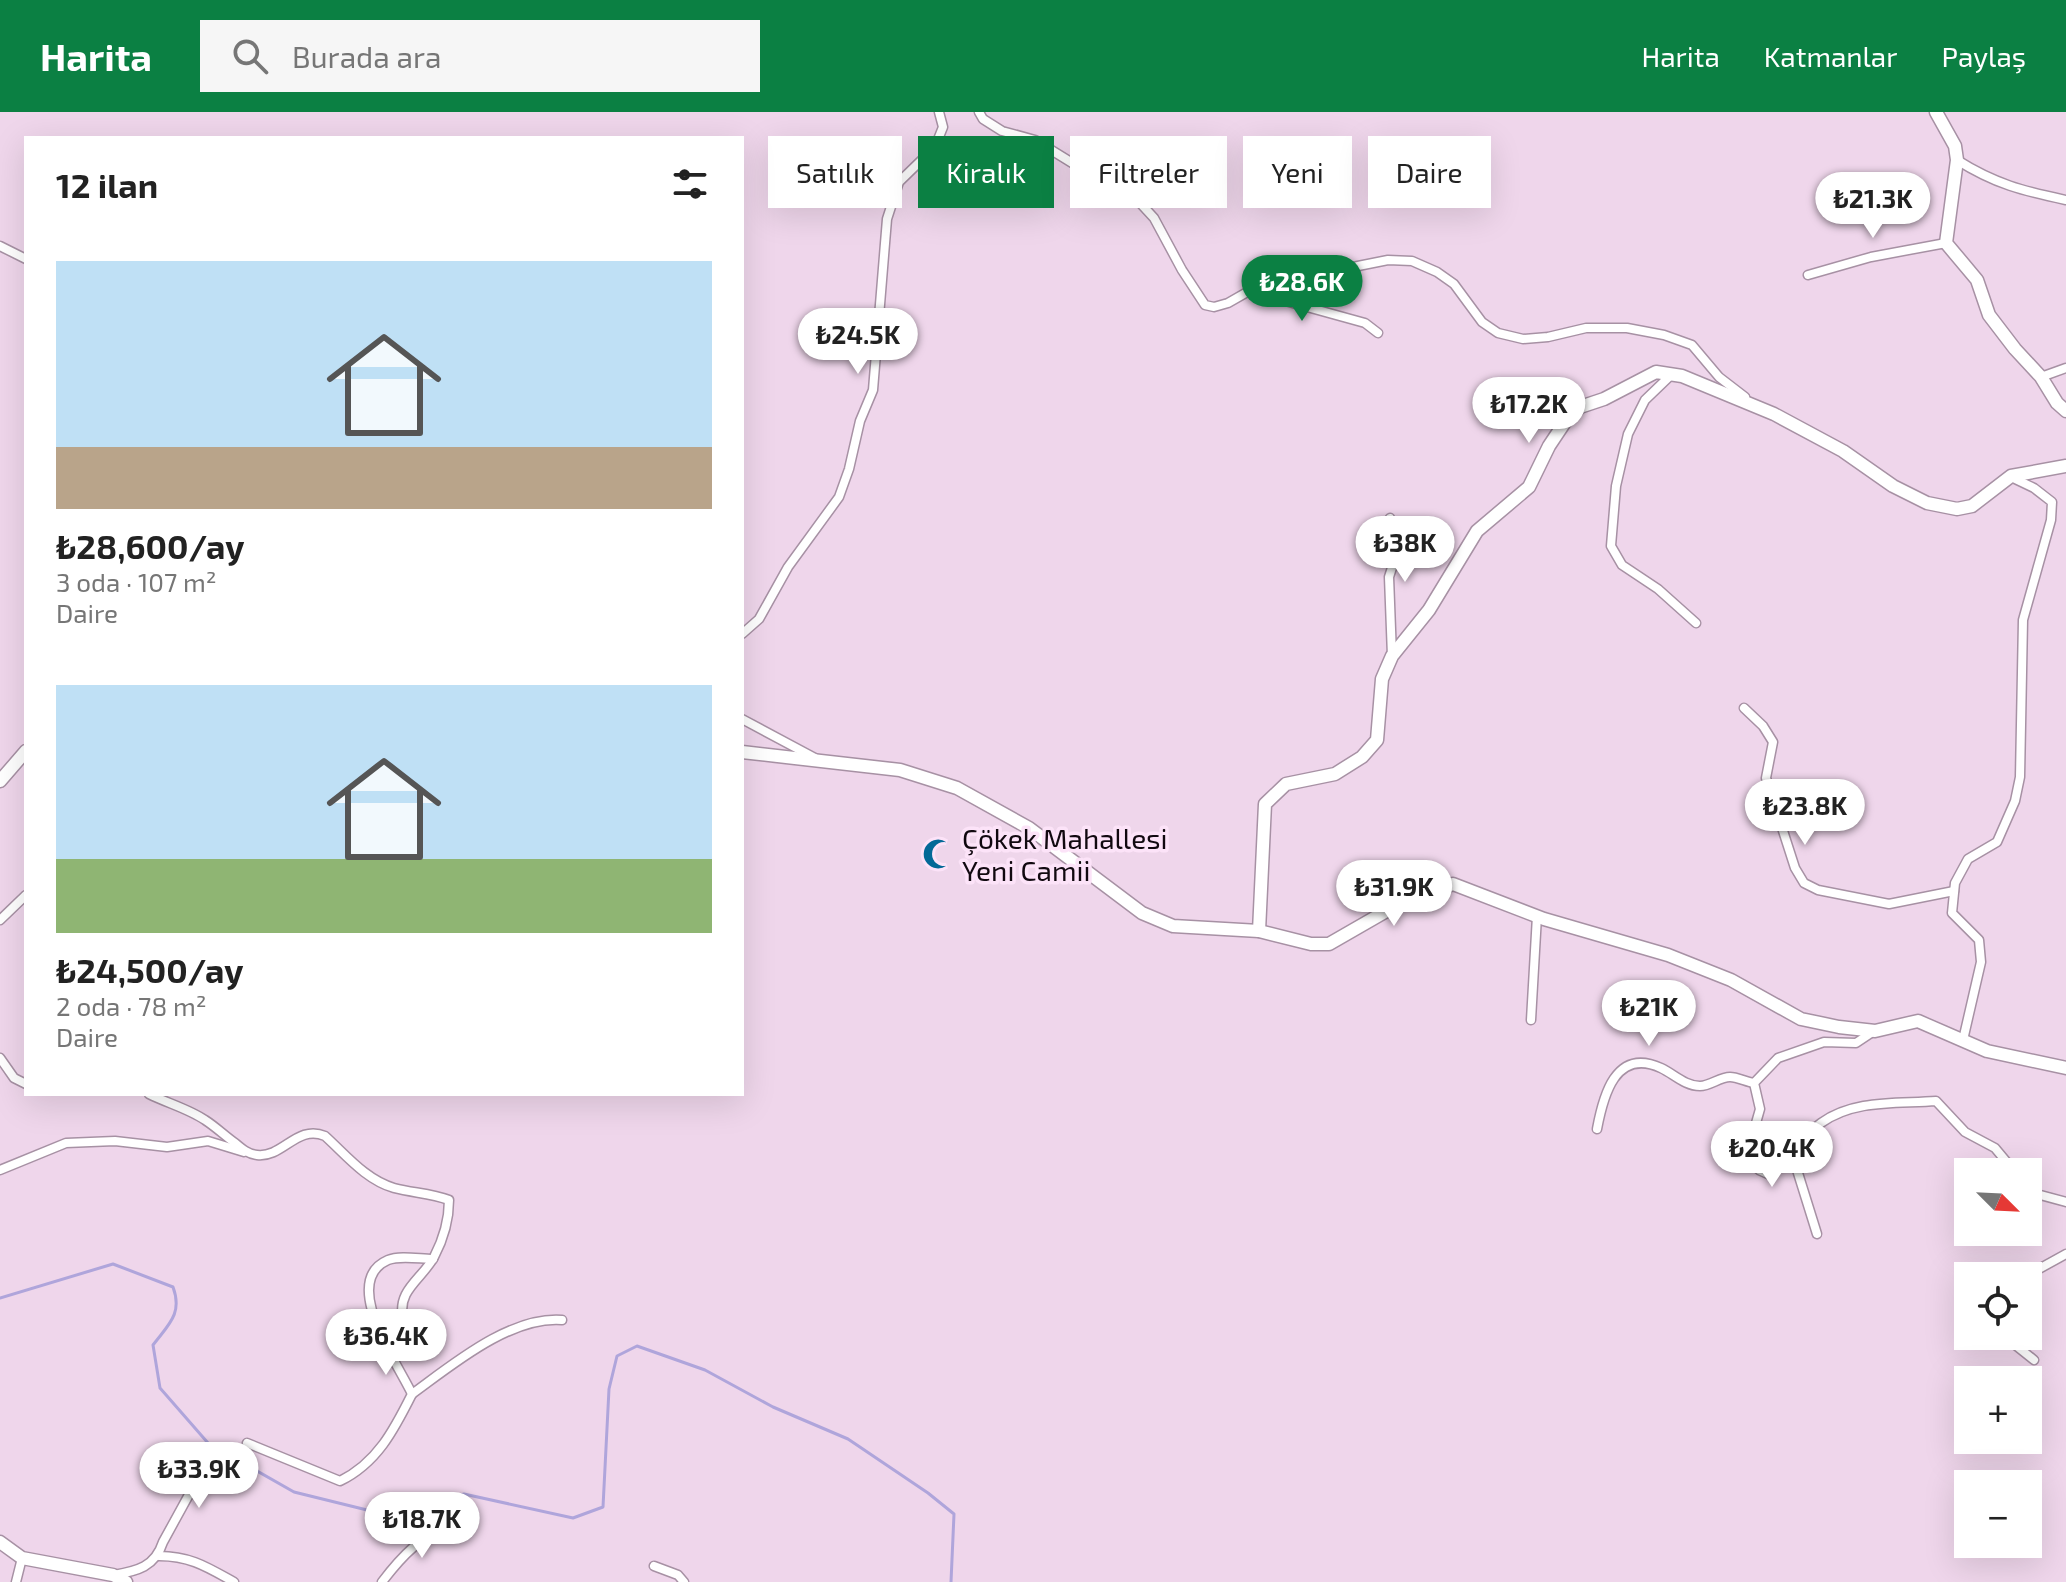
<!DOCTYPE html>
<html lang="tr">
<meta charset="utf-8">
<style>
:root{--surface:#fff;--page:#f6f6f6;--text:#222;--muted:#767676;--accent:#0b8043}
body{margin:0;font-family:"Exo 2",sans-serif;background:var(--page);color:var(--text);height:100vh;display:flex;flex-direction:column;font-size:30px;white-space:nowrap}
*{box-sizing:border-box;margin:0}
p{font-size:26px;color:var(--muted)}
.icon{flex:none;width:44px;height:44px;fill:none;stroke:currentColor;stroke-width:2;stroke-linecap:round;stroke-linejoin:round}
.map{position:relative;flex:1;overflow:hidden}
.details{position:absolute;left:24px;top:24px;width:720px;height:960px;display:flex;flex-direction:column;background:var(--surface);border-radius:0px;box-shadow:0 8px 32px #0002}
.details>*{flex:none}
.banner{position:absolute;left:768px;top:24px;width:760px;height:72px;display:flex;gap:16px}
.needle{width:52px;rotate:114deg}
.buttons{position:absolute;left:1954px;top:1046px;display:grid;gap:16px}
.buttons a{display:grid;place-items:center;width:88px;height:88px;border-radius:0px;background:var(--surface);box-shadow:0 8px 32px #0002;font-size:40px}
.price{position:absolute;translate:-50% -68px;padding:0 18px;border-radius:28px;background:#fff;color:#222;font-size:26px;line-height:52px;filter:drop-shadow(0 2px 4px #0008)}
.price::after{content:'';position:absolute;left:50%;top:48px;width:24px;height:18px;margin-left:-12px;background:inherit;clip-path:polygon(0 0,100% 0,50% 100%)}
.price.selected{background:var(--accent);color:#fff}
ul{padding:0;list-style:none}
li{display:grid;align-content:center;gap:16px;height:424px;padding:0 32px}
li span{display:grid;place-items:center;height:248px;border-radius:0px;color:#555}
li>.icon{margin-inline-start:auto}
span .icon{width:144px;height:144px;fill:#fffc;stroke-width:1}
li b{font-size:34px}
h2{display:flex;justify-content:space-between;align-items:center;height:96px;padding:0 32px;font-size:34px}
.pill{padding:0 28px;border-radius:0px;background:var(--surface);box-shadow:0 8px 32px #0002;font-size:28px;line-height:72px}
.pill.selected{background:var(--accent);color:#fff}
header{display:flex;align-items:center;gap:48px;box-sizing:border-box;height:112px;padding:0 40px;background:var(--accent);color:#fff}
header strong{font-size:38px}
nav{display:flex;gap:44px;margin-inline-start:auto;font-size:28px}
.search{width:560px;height:72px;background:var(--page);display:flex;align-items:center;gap:20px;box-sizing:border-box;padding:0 28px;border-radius:0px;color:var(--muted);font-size:30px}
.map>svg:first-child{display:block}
</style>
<header>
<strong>Harita</strong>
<div class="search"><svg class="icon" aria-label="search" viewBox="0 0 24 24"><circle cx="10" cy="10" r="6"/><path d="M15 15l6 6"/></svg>Burada ara</div>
<nav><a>Harita</a><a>Katmanlar</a><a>Paylaş</a></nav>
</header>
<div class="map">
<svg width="2066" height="1470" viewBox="0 0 2066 1470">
<rect width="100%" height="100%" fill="#efd6eb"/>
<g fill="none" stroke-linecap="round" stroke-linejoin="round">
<!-- stream -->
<path stroke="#afa5db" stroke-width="3" d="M0 1186 113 1152 173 1175C183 1202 168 1213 153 1233L160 1276 208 1331 294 1380 367 1398 411 1399 464 1382 573 1406 603 1395 609 1277 617 1244 637 1234 705 1258 773 1295 848 1327 928 1381 954 1402 951 1470"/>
<!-- street casing -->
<g stroke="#a791a4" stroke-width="11">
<g id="street">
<polyline points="979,0 983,7 1002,19 1035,28 1082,57 1118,67 1154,106 1182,158 1205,193 1214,195 1228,191 1270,167 1318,162 1388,148 1412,149 1437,160 1454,172 1482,210 1498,221 1523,227 1548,225 1586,216 1627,216 1664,223 1692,233 1719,265 1745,285"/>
<path d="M1957 48C1995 72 2023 79 2066 88"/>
<polyline points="0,134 26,147"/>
<polyline points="1808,163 1871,145 1946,131"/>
<polyline points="1277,166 1279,184 1289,190 1365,211 1378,221"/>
<polyline points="1671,263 1645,288 1628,322 1616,374 1611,434 1622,453 1658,477 1696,511"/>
<polyline points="2041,265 2066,256"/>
<polyline points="1390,406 1398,437 1389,465 1392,544"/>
<polyline points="742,522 759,507 788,455 839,385 849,357 860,309 873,278 887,107 899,70 935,35 943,15 939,0"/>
<polyline points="1744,596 1763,614 1773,630 1766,666 1795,756 1804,771 1818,778 1889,792 1954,779"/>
<polyline points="742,607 815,646"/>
<polyline points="0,808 26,783"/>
<polyline points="1531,908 1537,804"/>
<path d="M1874 919 1856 931 1824 930 1778 946 1754 971 1760 997 1754 1018 1759 1058 1768 1062C1793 1050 1801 1025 1821 1011 1854 987 1898 992 1936 989L1965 1020 1995 1036 2015 1060"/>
<polyline points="1963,928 1981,850 1979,828 1952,801 1955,771 1968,747 1997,730 2015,689 2020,665 2023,508 2051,408 2052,390 2034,376 2011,365"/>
<polyline points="0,946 14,966 26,972"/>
<path d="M149 982C167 991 189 997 205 1008 216 1015 225 1024 235 1031 242 1037 248 1042 257 1043 283 1046 297 1012 325 1024 346 1043 366 1068 394 1076 413 1081 431 1081 449 1088 449 1109 444 1126 434 1145 422 1167 397 1178 403 1206"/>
<path d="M1597 1017C1603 985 1615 935 1661 956 1674 962 1685 974 1700 974 1710 974 1720 965 1730 965 1737 965 1747 970 1754 971"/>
<polyline points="1793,1045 1817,1122"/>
<polyline points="0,1058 66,1031 115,1029 167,1035 208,1029 244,1040"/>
<polyline points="2028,1075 2033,1081 2066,1090"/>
<polyline points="2026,1164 2066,1142"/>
<polyline points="2004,1224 2034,1248"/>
<path d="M412 1282C452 1253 510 1204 562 1208"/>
<path d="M247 1331 340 1369C377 1351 394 1318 412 1282 398 1252 339 1169 388 1148 400 1143 420 1147 433 1147"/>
<path d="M159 1444C190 1444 207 1455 234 1470"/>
<polyline points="654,1454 678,1463 684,1470"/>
<path d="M114 1463C137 1459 155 1455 163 1430L208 1348 216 1339"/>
<polyline points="16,1470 22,1446"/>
<path d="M382 1470C401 1445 422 1422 453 1413"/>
</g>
</g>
<!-- secondary casing -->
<g stroke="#a791a4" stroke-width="15">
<g id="secondary">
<polyline points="1936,0 1955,34 1957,48 1946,131 1977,168 1989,203 2015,237 2041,265 2057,291 2066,299"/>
<polyline points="742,640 900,658 957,676 1029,716 1142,801 1173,814 1259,819 1311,832 1329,832 1409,786 1453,772 1544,807 1668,843 1731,868 1801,907 1839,915 1875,919 1918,909 1987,939 2066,956"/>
<polyline points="0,669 26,639"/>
<polyline points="1259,819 1265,692 1286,672 1335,662 1362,645 1377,628 1382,567 1392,544 1429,498 1477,419 1529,375 1549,334 1565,310 1580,295 1604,287 1656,260 1682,264 1774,302 1843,339 1893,374 1927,391 1957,397 1972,394 2011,364 2066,354"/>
<polyline points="0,1430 22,1446 113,1463 126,1470"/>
</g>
</g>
<!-- street -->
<use href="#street" stroke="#fff" stroke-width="8"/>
<!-- secondary -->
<use href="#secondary" stroke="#fff" stroke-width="12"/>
</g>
<!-- icons -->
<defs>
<g id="mosque-bare" transform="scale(2.4)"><path d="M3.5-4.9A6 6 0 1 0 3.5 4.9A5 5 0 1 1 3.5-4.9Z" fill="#036997" stroke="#fce3f8" stroke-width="2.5" paint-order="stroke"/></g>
</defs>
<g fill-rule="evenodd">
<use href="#mosque-bare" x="938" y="742"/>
</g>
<g text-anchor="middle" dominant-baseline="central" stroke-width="7" stroke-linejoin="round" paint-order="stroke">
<!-- poi labels -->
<g font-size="28" fill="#110910" stroke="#fce3f8" text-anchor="start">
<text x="962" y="726">Çökek Mahallesi<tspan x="962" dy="32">Yeni Camii</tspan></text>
</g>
</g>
</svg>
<div class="buttons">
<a><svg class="needle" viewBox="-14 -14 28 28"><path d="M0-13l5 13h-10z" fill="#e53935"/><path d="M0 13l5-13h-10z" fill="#767676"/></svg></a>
<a><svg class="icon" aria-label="locate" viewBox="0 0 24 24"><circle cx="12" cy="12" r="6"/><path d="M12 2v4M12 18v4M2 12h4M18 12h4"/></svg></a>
<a>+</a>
<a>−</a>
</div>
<b class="price" style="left:1873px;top:128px">₺21.3K</b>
<b class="price selected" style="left:1302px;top:211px">₺28.6K</b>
<b class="price" style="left:858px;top:264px">₺24.5K</b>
<b class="price" style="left:1529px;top:333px">₺17.2K</b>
<b class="price" style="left:1405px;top:472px">₺38K</b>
<b class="price" style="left:1805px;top:735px">₺23.8K</b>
<b class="price" style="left:1394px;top:816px">₺31.9K</b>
<b class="price" style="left:1649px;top:936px">₺21K</b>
<b class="price" style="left:1772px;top:1077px">₺20.4K</b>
<b class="price" style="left:386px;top:1265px">₺36.4K</b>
<b class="price" style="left:199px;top:1398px">₺33.9K</b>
<b class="price" style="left:422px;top:1448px">₺18.7K</b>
<div class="banner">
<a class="pill">Satılık</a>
<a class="pill selected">Kiralık</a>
<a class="pill">Filtreler</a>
<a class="pill">Yeni</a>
<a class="pill">Daire</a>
</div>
<section class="details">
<h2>12 ilan<svg class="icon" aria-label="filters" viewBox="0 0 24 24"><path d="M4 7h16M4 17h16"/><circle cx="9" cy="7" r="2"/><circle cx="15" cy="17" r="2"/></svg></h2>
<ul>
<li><span style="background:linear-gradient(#bfe0f5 75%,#b9a48a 0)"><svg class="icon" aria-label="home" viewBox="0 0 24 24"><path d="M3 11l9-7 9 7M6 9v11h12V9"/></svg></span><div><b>₺28,600/ay</b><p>3 oda · 107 m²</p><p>Daire</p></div></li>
<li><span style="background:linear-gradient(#bfe0f5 70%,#8fb573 0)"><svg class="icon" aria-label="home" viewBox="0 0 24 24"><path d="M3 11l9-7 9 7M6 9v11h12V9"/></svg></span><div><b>₺24,500/ay</b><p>2 oda · 78 m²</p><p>Daire</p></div></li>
</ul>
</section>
</div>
